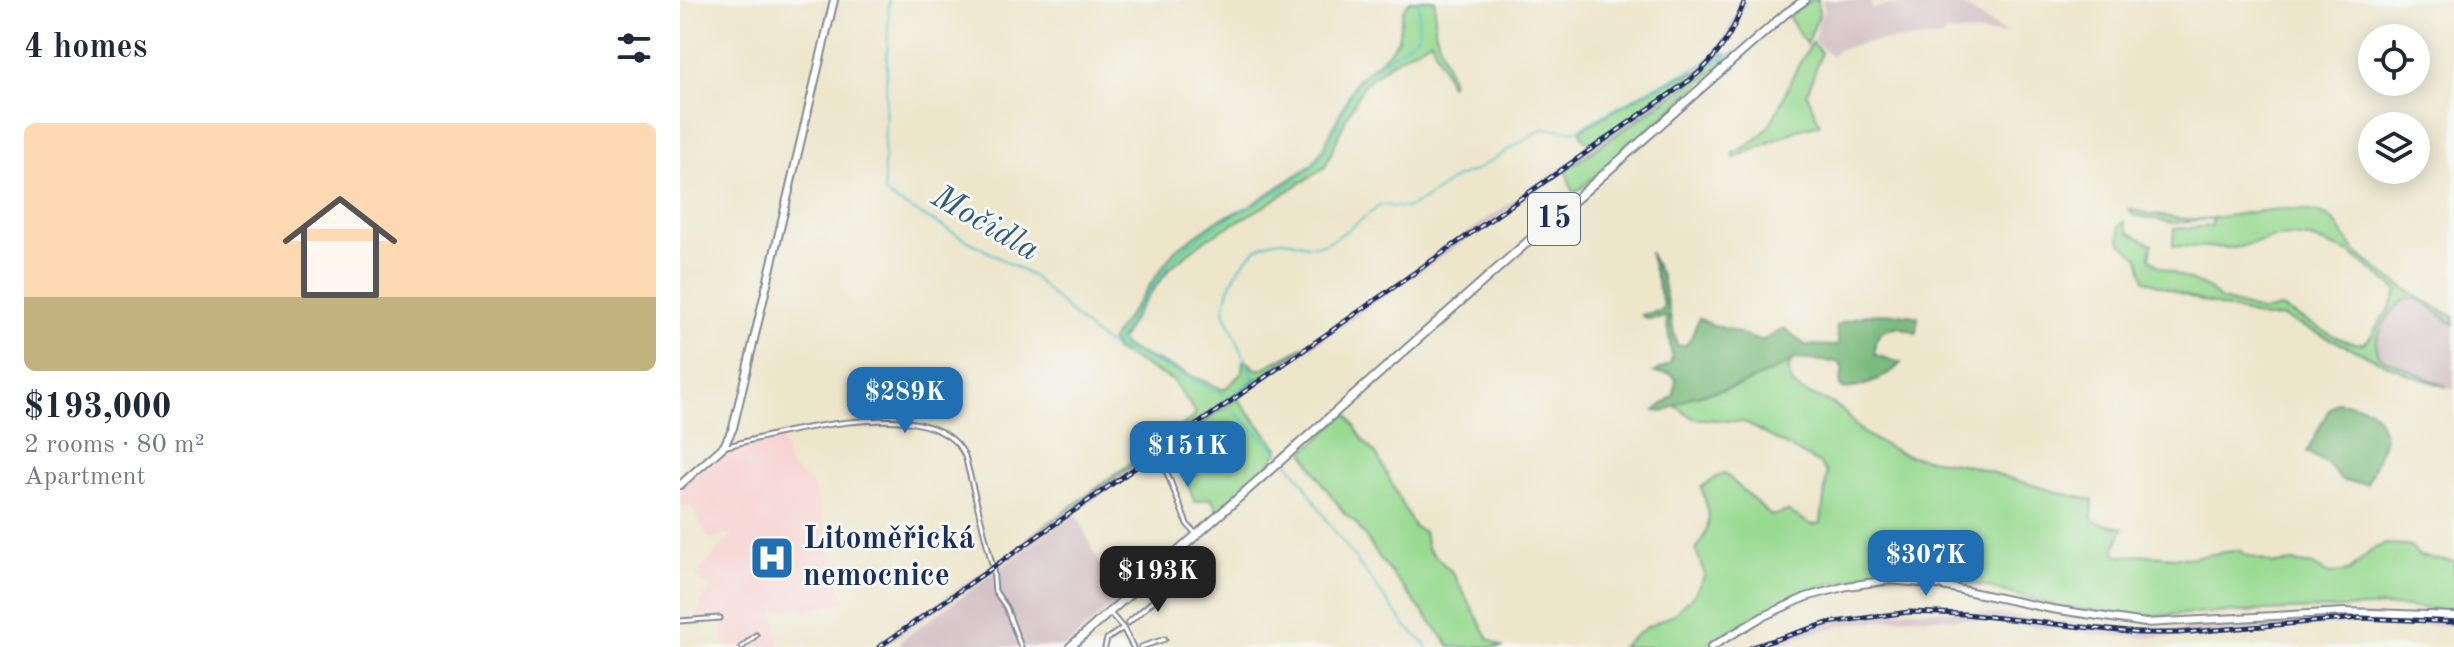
<!DOCTYPE html>
<meta charset="utf-8">
<style>
:root{--surface:#fff;--page:#f6f6f7;--text:#1f2937;--muted:#747a83;--line:#e0e1e3;--accent:#1f6fb2}
body{margin:0;font-family:"Old Standard TT",serif;background:var(--page);color:var(--text);height:100vh;display:flex;flex-direction:column;font-size:30px;white-space:nowrap}
*{box-sizing:border-box;margin:0}
p{font-size:26px;color:var(--muted)}
.icon{flex:none;width:44px;height:44px;fill:none;stroke:currentColor;stroke-width:2;stroke-linecap:round;stroke-linejoin:round}
.map{position:relative;flex:1;overflow:hidden}
.sheet{display:flex;flex-direction:column;background:var(--surface);width:680px}
.sheet>*{flex:none}
.fabs{position:absolute;left:1678px;top:24px;display:grid;gap:16px}
.fabs a{display:grid;place-items:center;width:72px;height:72px;border-radius:50%;background:var(--surface);box-shadow:0 4px 20px #0003;font-size:40px}
.price{position:absolute;translate:-50% -68px;padding:0 18px;border-radius:16px;background:var(--accent);color:#fff;font-size:26px;line-height:52px;filter:drop-shadow(0 2px 4px #0008)}
.price::after{content:'';position:absolute;left:50%;top:48px;width:24px;height:18px;margin-left:-12px;background:inherit;clip-path:polygon(0 0,100% 0,50% 100%)}
.price.selected{background:#222;color:#fff}
ul{padding:0;list-style:none}
li{display:grid;align-content:center;gap:16px;height:424px;padding:0 24px}
li+li{border-top:2px solid var(--line)}
li span{display:grid;place-items:center;height:248px;border-radius:12px;color:#555}
li>.icon{margin-inline-start:auto}
span .icon{width:144px;height:144px;fill:#fffc;stroke-width:1}
li b{font-size:34px}
h2{display:flex;justify-content:space-between;align-items:center;height:96px;padding:0 24px;font-size:34px}
main{display:flex;flex:1;min-height:0}
.map>svg:first-child{display:block}
</style>
<main>
<section class="sheet">
<h2>4 homes<svg class="icon" aria-label="filters" viewBox="0 0 24 24"><path d="M4 7h16M4 17h16"/><circle cx="9" cy="7" r="2"/><circle cx="15" cy="17" r="2"/></svg></h2>
<ul>
<li><span style="background:linear-gradient(#ffd9b3 70%,#c2b280 0)"><svg class="icon" aria-label="home" viewBox="0 0 24 24"><path d="M3 11l9-7 9 7M6 9v11h12V9"/></svg></span><div><b>$193,000</b><p>2 rooms · 80 m²</p><p>Apartment</p></div></li>
</ul>
</section>
<div class="map">
<svg width="1774" height="647" viewBox="0 0 1774 647">
<rect width="100%" height="100%" fill="#f6f6f2"/>
<filter id="ink" filterUnits="userSpaceOnUse"><feTurbulence type="fractalNoise" baseFrequency=".0125" numOctaves="2"/><feDisplacementMap in="SourceGraphic" scale="16" xChannelSelector="R" yChannelSelector="G"/><feConvolveMatrix kernelMatrix="1 2 1 2 8 2 1 2 1" color-interpolation-filters="sRGB"/></filter>
<filter id="wash" filterUnits="userSpaceOnUse"><feTurbulence type="fractalNoise" baseFrequency=".006" numOctaves="4" result="noise"/><feDisplacementMap in="SourceGraphic" scale="32" xChannelSelector="R" yChannelSelector="G"/><feGaussianBlur stdDeviation="1.8" result="paint"/><feColorMatrix in="noise" values="0 0 0 0 0 0 0 0 0 0 0 0 0 0 0 0 0 1.4 0 .05"/><feComposite in="paint" operator="in"/></filter>
<g filter="url(#wash)">
<rect width="100%" height="100%" fill="#ede6cb"/>
<!-- built -->
<polygon fill="#f7d0ce" points="101,434 109,466 133,485 165,602 125,611 123,607 95,611 99,647 45,647 41,616 17,618 15,614 28,590 26,585 15,576 54,533 29,539 11,506 0,506 0,491 4,484 47,449"/>
<!-- industrial -->
<g fill="#d2bec4">
<polygon points="1062,0 1067,0 1054,33 1044,49 1020,76 396,512 436,601 384,647 223,647 219,642 393,515 203,647 195,647 1009,78 1040,46"/>
<polygon points="1142,0 1190,0 1192,9 1237,0 1274,0 1327,34 1265,32 1264,37 1189,42 1160,49 1151,56 1133,40 1143,11 1145,11"/>
<polygon points="1725,298 1735,298 1774,324 1774,390 1712,363 1695,352 1694,345 1698,334 1717,304"/>
<polygon points="1229,610 1285,611 1457,630 1513,629 1680,615 1774,619 1774,626 1680,623 1470,638 1417,635 1284,619 1230,617 1162,625 1085,647 1065,647 1147,620"/>
</g>
<!-- green -->
<g fill="#98da91" stroke="#5a8478" stroke-width="2">
<polygon points="731,0 755,0 755,30 772,82 770,85 751,40 712,62 684,84 666,118 645,167 583,207 526,239 491,267 460,307 440,341 445,347 544,390 562,373 563,361 568,361 574,368 580,370 627,345 348,538 514,417 516,413 492,380 435,350 431,340 495,250 538,220 568,207 632,165 643,148 676,81 707,54 718,39 723,10"/>
<polygon points="1131,0 1138,0 1139,16 1126,44 1108,16"/>
<path d="M1132 42 1141 53 1127 94 1140 124 1117 130 1054 158 1053 153C1095 136 1097 107 1116 70 1121 61 1127 52 1132 42Z"/>
<polygon points="1042,53 1047,54 1045,61 897,192 892,191 886,170 1012,82"/>
<polygon points="1013,72 1017,72 917,142 908,142 902,137 901,130 970,90"/>
<path d="M1449 209C1472 215 1498 220 1522 219 1562 216 1605 201 1644 215 1659 220 1665 242 1676 252 1698 271 1747 306 1774 316V324C1761 317 1745 299 1731 298 1718 297 1685 342 1700 357L1767 387 1730 375 1602 317 1584 318 1521 301 1465 280 1459 258 1441 243 1439 226 1444 221 1449 233 1472 244 1470 258 1478 266 1528 288 1539 299 1583 312 1600 308C1618 315 1666 348 1683 343 1690 341 1695 330 1699 323 1706 313 1715 302 1717 290L1670 253 1630 238 1610 236 1596 237 1555 248 1493 246 1494 229 1531 226 1533 218 1494 223 1453 215Z"/>
<path d="M1110 363C1103 394 1133 393 1153 404 1165 410 1170 420 1179 429 1189 438 1204 445 1216 451 1242 462 1269 459 1294 467 1334 480 1372 492 1413 500L1412 517 1415 522 1443 528 1435 548 1436 554 1441 556 1468 555 1506 558 1560 550 1563 554 1594 564 1612 562 1633 565 1649 574 1669 571 1693 549 1705 544 1729 545 1739 556 1774 561V611L1716 606 1455 616 1374 605 1300 585 1207 573 1152 583 1115 596 1077 614 1023 647H941L965 628 993 615 1014 595 1025 575 1016 550C1033 524 1031 517 1021 487L1044 473 1091 516 1108 511 1132 525 1141 523 1147 473 1140 464 1064 422 1013 418 995 406 1011 397 1061 385Z"/>
<polygon points="558,399 599,449 591,462 538,511 531,498 515,502 492,445"/>
<polygon points="667,413 683,440 697,455 734,527 744,532 747,548 773,573 809,639 822,647 771,647 704,564 675,522 665,514 642,483 624,452"/>
</g>
<!-- forest -->
<g fill="#7aba7b" stroke="#4a746c" stroke-width="2">
<path d="M969 252 981 275 997 346 1006 345 1011 338 1019 318C1033 327 1042 327 1056 332 1083 342 1078 345 1104 328L1125 345 1156 346 1159 344 1156 326C1180 312 1211 311 1238 317L1236 333 1218 326 1201 332 1195 342V355L1221 363C1207 378 1184 388 1163 389L1160 386 1163 368 1158 362 1115 359 1110 363 1061 385 1011 397 984 412 975 411 994 395 996 379 991 374 974 373 990 363 992 357 986 317 967 319 961 315 980 311 984 307Z"/>
<path d="M1657 402C1690 408 1696 403 1705 439L1687 484 1662 481 1648 465 1627 452 1648 411Z"/>
</g>
<g fill="none" stroke-linecap="round" stroke-linejoin="round">
<!-- stream -->
<g stroke="#55c3cb" stroke-width="2">
<polyline points="209,0 204,154 204,191 209,197 352,276 411,332 428,344 466,358 544,395"/>
<path d="M495 258C534 217 591 203 633 166 657 145 660 105 680 80 696 61 722 53 738 35L739 0"/>
<polyline points="434,346 466,295 492,261"/>
<path d="M549 398 574 379 544 311C547 282 569 241 602 240 614 240 627 247 639 245 657 241 685 216 701 205L725 208 742 201 777 177 796 170 864 128 895 131 970 89 1030 61 1034 62 1058 51"/>
<polyline points="554,411 605,458 623,482 647,521 725,625 748,647"/>
</g>
</g>
</g>
<g filter="url(#ink)">
<g fill="none" stroke-linecap="round" stroke-linejoin="round">
<!-- street casing -->
<g stroke="#848a94" stroke-width="7">
<g id="street">
<path d="M47 446C101 433 254 390 285 456L313 568 315 591 326 607 341 647"/>
<polyline points="480,455 507,524 517,535"/>
<polyline points="464,582 479,595"/>
<polyline points="429,612 443,628 453,647"/>
<polyline points="0,621 40,618"/>
<polyline points="448,623 490,586"/>
<polyline points="62,647 76,635"/>
<polyline points="425,647 427,639 443,628"/>
<polyline points="461,647 485,639"/>
</g>
</g>
<!-- secondary casing -->
<g stroke="#848a94" stroke-width="10">
<g id="secondary">
<polyline points="0,485 44,446 53,428 154,0"/>
<polyline points="1031,647 1082,617 1126,597 1167,586 1210,580 1253,584 1372,609 1466,623 1665,612 1774,616"/>
</g>
</g>
<!-- primary casing -->
<g stroke="#848a94" stroke-width="11">
<polyline id="primary" points="390,647 1105,14 1125,0"/>
</g>
<!-- street -->
<use href="#street" stroke="#fff" stroke-width="3"/>
<!-- secondary -->
<use href="#secondary" stroke="#fff" stroke-width="6"/>
<!-- primary -->
<use href="#primary" stroke="#fff" stroke-width="7"/>
<!-- rail casing -->
<g stroke="#1b2f5e" stroke-width="5">
<g id="rail">
<path d="M199 647 1010 80C1038 58 1053 33 1065 0"/>
<polyline points="1072,647 1148,623 1229,612 1284,614 1457,633 1498,633 1680,618 1774,622"/>
</g>
</g>
<!-- rail -->
<use href="#rail" stroke="#f6f6f2" stroke-width="2" stroke-dasharray="6" stroke-linecap="butt"/>
</g>
</g>
<!-- icons -->
<defs>
<g id="hospital-square" transform="scale(2.3)"><rect x="-9" y="-9" width="18" height="18" rx="4" fill="#1f6fb2" stroke="#f6f6f2"/><path d="M-5-5h3v3.5h4V-5h3V5h-3V1.5h-4V5h-3Z" fill="#fff"/></g>
</defs>
<g fill-rule="evenodd">
<use href="#hospital-square" x="92" y="558"/>
</g>
<g text-anchor="middle" dominant-baseline="central" stroke-width="6" stroke-linejoin="round" paint-order="stroke">
<!-- shield labels -->
<rect fill="#f6f6f2" stroke="#5d6b8a" stroke-width="2" x="848" y="193" width="52" height="52" rx="6"/>
<g font-size="30" font-weight="bold" fill="#1b2f5e">
<text x="874" y="219">15</text>
</g>
<!-- poi labels -->
<g font-size="32" font-weight="bold" fill="#1b2f5e" stroke="#f6f6f2" text-anchor="start">
<text x="123" y="540">Litoměřická<tspan x="123" dy="37">nemocnice</tspan></text>
</g>
<!-- water labels -->
<g font-size="34" font-style="italic" fill="#2c5b7f" stroke="#f6f6f2">
<text transform="translate(305 224) rotate(30)">Močidla</text>
</g>
</g>
</svg>
<div class="fabs">
<a><svg class="icon" aria-label="locate" viewBox="0 0 24 24"><circle cx="12" cy="12" r="6"/><path d="M12 2v4M12 18v4M2 12h4M18 12h4"/></svg></a>
<a><svg class="icon" aria-label="layers" viewBox="0 0 24 24"><path d="M12 4l9 5-9 5-9-5zM3 14l9 5 9-5"/></svg></a>
</div>
<b class="price" style="left:225px;top:435px">$289K</b>
<b class="price" style="left:508px;top:489px">$151K</b>
<b class="price" style="left:1246px;top:598px">$307K</b>
<b class="price selected" style="left:478px;top:614px">$193K</b>
</div>
</main>
